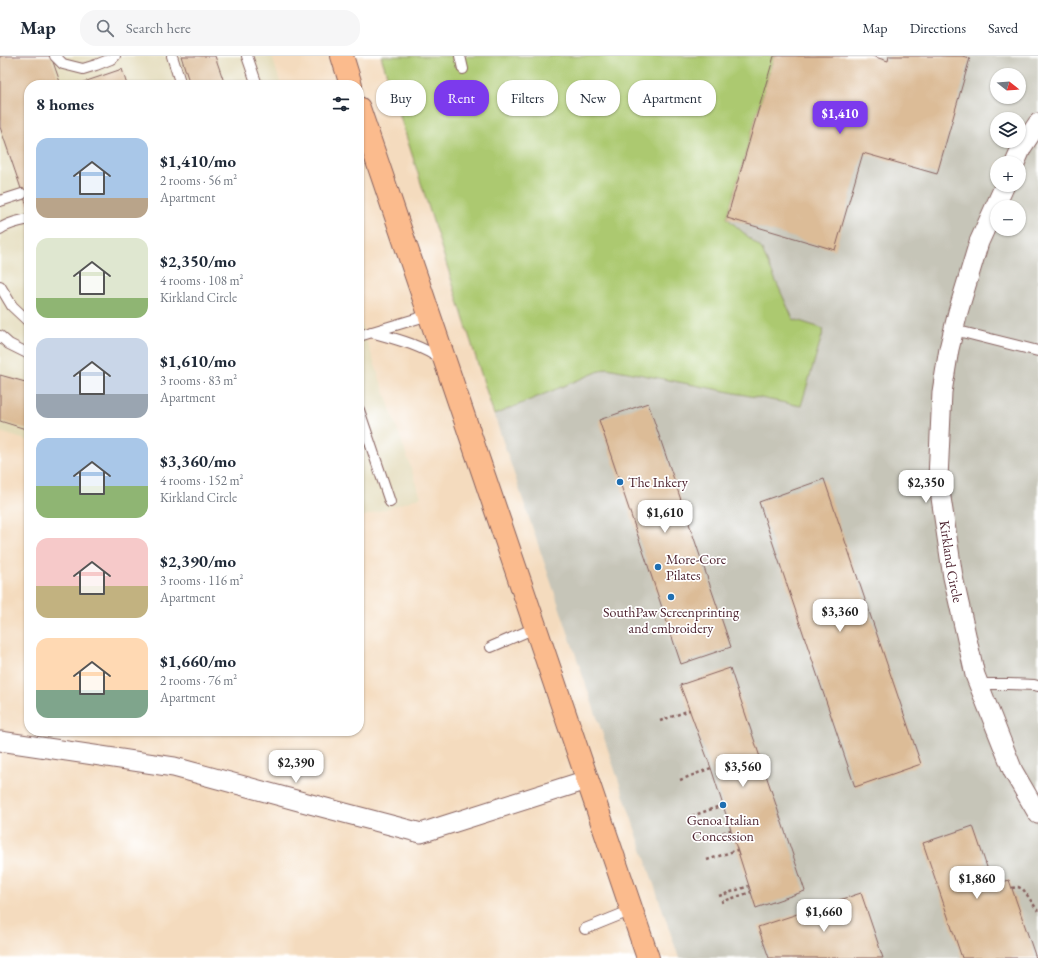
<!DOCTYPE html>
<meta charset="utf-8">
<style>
:root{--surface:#fff;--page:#f6f6f7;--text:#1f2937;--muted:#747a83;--line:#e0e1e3;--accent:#7c3aed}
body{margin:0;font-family:"EB Garamond",serif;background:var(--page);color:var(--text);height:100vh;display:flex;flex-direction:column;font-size:15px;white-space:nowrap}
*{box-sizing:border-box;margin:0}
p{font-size:13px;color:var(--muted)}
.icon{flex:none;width:22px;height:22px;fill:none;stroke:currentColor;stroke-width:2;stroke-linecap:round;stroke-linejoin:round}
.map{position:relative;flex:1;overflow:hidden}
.sheet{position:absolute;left:24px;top:24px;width:340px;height:656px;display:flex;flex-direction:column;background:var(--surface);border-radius:16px;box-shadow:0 1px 3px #0004}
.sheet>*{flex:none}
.banner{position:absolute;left:376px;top:24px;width:380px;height:36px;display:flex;gap:8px}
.needle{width:26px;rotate:107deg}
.controls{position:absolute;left:990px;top:12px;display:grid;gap:8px}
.controls a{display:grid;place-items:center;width:36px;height:36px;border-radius:50%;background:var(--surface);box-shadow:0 1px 3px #0004;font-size:20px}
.price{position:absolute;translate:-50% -34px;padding:0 9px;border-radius:8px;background:#fff;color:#222;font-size:13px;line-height:26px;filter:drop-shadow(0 1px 2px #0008)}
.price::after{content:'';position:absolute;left:50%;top:24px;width:12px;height:9px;margin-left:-6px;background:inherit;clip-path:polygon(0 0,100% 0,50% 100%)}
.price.on{background:var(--accent);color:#fff}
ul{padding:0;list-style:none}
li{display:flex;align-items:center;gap:12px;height:100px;padding:0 12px}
li span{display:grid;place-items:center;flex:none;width:112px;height:80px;border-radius:12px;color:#555}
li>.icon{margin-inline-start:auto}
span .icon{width:48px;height:48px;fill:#fffc;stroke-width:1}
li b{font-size:17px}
h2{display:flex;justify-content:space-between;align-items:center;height:48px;padding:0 12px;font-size:17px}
.pill{padding:0 14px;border-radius:16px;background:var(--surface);box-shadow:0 1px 3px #0004;font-size:14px;line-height:36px}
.pill.on{background:var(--accent);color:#fff}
header{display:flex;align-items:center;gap:24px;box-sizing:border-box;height:56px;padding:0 20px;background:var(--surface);border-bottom:1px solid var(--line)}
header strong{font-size:19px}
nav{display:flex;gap:22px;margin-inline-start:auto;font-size:14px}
.search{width:280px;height:36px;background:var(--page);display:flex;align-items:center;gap:10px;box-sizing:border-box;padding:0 14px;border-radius:16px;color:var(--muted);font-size:15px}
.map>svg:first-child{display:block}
</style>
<header>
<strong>Map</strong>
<div class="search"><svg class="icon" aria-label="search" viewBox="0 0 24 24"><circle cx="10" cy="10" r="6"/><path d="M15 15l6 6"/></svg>Search here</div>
<nav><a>Map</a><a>Directions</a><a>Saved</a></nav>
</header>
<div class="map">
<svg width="1038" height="902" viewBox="0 0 1038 902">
<rect width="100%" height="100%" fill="#fff"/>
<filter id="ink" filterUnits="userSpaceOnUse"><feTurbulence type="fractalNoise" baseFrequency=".025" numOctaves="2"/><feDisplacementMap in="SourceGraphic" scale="8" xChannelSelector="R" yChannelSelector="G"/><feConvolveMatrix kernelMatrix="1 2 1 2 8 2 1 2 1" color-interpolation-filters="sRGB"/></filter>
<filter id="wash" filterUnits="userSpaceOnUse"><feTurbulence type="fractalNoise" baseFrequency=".012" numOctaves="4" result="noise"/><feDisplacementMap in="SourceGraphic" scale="16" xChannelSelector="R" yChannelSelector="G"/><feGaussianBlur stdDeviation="0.9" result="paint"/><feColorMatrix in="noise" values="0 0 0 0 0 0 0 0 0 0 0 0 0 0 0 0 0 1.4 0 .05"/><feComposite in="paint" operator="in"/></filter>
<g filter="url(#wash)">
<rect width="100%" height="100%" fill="#f4dbbe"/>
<!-- built -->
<g fill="#e3dbba">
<polygon points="0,0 272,0 281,29 29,29 29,385 0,376"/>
<polygon points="359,263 421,441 359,462"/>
</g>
<!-- industrial -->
<path fill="#c6c5b8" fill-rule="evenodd" d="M381 0H1038V902H679L494 359ZM997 19H1019V41H997ZM997 63H1019V85H997ZM997 107H1019V129H997ZM997 151H1019V173H997Z"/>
<!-- green -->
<polygon fill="#acc970" stroke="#7b744e" points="381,0 774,0 727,162 761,192 793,263 824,273 801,350 607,312 494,359"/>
<g id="blocks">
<!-- building -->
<g fill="#dcbc97">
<polygon points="0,0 51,0 61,29 29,29 29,156 0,71"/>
<polygon points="181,0 215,0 225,29 190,29"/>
<polygon points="774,0 872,0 888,5 889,0 962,0 970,2 937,118 863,97 835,194 727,162"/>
<polygon points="122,13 127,29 75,29"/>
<polygon points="0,319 29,327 29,374 0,365"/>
<polygon points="648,347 731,591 681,608 599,364"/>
<polygon points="824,423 921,708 855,731 759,446"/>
<polygon points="730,612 805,835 756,852 711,712 680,629"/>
<polygon points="973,770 993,829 1009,824 1036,902 962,902 923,787"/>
<polygon points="861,837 883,902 769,902 758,871"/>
</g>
</g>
</g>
<g filter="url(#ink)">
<use href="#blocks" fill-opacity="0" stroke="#86615e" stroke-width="1"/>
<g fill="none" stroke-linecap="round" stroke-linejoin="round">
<!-- service casing -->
<g stroke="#86615e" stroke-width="12">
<g id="service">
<polyline points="55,0 63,8 83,13 96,9 111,3 115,0"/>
<polyline points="172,0 181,29"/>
<polyline points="247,0 257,29"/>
<polyline points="460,0 463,13"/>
<polyline points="0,145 22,138"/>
<path d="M0 173C8 167 19 165 29 163"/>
<polyline points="0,230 12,250 29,266"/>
<polyline points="954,274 1038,295"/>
<path d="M371 276C396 283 421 289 442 304"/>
<polyline points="0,280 9,288 29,298"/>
<polyline points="359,280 429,259"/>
<polyline points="359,354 390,446"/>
<polyline points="491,591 535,572"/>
<polyline points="978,628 1008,628 1034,629 1038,630"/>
<polyline points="585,873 632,854"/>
</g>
</g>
<!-- minor casing -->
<g stroke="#86615e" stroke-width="21">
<g id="minor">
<polyline points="1015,107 1022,91 1038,67"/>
<path id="s1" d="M1005 129 979 186 958 256 949 293 942 336 938 422 953 521 975 619 1013 715 1038 758"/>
<polyline points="0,685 174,711 299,745 421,777 587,724"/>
</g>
</g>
<!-- primary casing -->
<g stroke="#86615e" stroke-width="24">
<g id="primary">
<polyline points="342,0 351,29"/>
<polyline points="359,52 648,902"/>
</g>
</g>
<!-- path -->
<g stroke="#86615e" stroke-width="2.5" stroke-dasharray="3 3" stroke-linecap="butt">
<polyline points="660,665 690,654"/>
<polyline points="680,724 711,712"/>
<polyline points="692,760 723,749"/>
<polyline points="700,784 731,774"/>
<polyline points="707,804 737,794"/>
<polyline points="1012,832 1018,831 1023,833 1038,855"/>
<polyline points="719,840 749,830"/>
<polyline points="721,846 751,836"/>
</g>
<!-- service -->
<use href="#service" stroke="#fff" stroke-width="10"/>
<!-- minor -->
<use href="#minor" stroke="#fff" stroke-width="19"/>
<!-- primary -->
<use href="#primary" stroke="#fbbb8d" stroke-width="22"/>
</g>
</g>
<!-- markers -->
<g fill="#1f6fb2" stroke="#fff" stroke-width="1.5">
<circle cx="620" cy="426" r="4"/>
<circle cx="658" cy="511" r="4"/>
<circle cx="671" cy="541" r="4"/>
<circle cx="723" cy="749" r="4"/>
</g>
<g text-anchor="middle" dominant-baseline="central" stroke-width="3.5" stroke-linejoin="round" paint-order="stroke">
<!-- poi labels -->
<g font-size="14" fill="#4a1f2b" stroke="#fff" text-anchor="start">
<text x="628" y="426">The Inkery</text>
<text x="666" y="503">More-Core<tspan x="666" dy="16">Pilates</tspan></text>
<text x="671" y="556" text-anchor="middle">SouthPaw Screenprinting<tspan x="671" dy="16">and embroidery</tspan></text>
<text x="723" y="764" text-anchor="middle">Genoa Italian<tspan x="723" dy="16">Concession</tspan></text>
</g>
<!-- street labels -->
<g font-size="14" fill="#4a1f2b" stroke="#fff">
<text stroke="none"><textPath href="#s1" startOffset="388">Kirkland Circle</textPath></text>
</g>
</g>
</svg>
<div class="controls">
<a><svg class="needle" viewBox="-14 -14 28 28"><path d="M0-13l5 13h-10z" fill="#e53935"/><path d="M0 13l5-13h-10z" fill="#747a83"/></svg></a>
<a><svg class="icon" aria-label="layers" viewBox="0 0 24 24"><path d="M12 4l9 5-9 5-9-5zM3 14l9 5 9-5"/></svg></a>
<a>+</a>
<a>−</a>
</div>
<b class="price on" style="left:840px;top:79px">$1,410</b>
<b class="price" style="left:926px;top:448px">$2,350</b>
<b class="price" style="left:665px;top:478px">$1,610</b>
<b class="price" style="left:840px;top:577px">$3,360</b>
<b class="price" style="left:296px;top:728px">$2,390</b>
<b class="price" style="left:743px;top:732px">$3,560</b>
<b class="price" style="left:977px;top:844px">$1,860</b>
<b class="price" style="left:824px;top:877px">$1,660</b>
<div class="banner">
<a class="pill">Buy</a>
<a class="pill on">Rent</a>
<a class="pill">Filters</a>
<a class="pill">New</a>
<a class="pill">Apartment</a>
</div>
<section class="sheet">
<h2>8 homes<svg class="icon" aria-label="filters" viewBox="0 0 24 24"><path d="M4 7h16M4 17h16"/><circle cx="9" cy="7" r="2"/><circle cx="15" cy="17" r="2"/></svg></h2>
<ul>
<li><span style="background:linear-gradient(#a9c7e8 75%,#b9a48a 0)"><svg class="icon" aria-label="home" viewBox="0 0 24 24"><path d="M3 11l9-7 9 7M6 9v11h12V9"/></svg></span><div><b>$1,410/mo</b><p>2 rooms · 56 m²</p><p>Apartment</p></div></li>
<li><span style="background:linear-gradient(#dfe7d0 75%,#8fb573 0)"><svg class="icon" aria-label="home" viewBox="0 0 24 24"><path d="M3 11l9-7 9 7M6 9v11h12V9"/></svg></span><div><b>$2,350/mo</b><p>4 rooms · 108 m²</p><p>Kirkland Circle</p></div></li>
<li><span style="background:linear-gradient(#c9d6e8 70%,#9aa5b1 0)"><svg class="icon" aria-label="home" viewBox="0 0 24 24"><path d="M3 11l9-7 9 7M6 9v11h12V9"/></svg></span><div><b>$1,610/mo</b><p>3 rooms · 83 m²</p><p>Apartment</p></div></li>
<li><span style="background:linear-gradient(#a9c7e8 60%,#8fb573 0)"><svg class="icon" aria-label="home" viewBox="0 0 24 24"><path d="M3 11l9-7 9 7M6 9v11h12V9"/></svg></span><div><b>$3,360/mo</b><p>4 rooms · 152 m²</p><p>Kirkland Circle</p></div></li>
<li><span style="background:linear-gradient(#f6c9c9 60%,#c2b280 0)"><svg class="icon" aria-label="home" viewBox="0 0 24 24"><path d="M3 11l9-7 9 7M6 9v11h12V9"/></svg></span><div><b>$2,390/mo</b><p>3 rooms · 116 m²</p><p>Apartment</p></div></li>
<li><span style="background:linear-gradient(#ffd9b3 65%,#7fa58c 0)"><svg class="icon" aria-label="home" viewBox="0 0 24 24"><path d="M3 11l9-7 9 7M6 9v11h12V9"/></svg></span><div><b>$1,660/mo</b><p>2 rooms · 76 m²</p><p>Apartment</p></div></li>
</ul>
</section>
</div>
